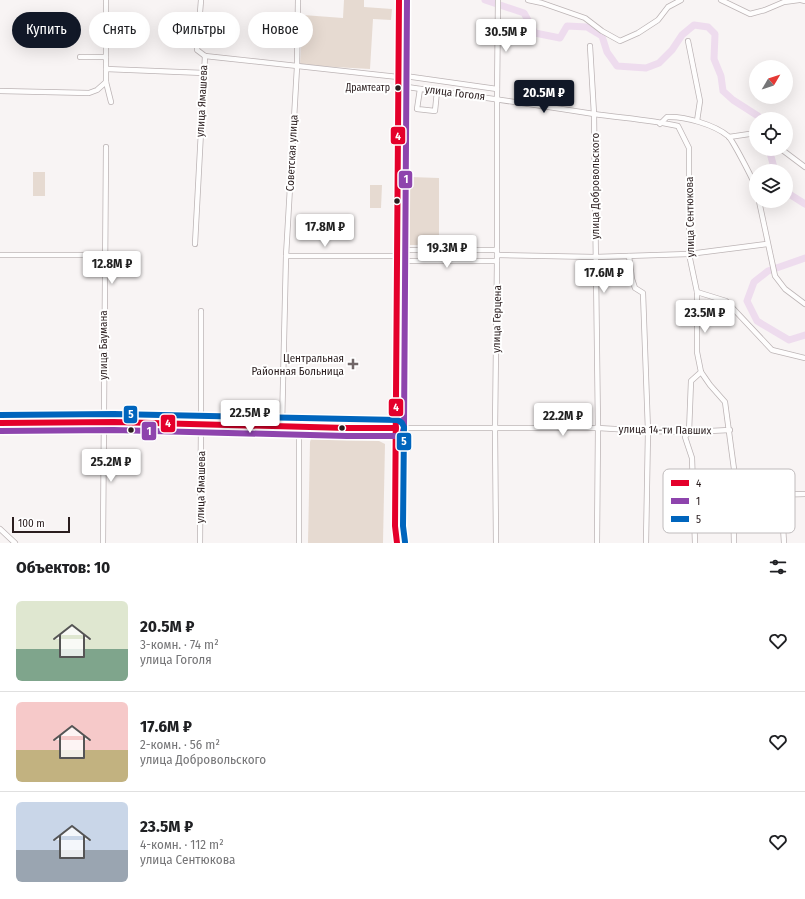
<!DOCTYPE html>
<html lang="ru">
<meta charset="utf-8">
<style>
:root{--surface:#fff;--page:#f6f6f6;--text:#202124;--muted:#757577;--line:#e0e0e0;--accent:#111827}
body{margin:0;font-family:"Fira Sans Condensed",sans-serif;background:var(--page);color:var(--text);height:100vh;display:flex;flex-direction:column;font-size:15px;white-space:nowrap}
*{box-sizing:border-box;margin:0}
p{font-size:13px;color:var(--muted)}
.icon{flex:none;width:22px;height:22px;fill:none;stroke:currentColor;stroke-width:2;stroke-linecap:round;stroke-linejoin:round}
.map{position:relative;height:543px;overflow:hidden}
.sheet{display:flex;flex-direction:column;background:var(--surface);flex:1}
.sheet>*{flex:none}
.banner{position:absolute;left:12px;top:12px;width:400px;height:36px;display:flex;gap:8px}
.needle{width:26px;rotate:51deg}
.tools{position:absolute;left:749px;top:60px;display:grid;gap:8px}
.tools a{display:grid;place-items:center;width:44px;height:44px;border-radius:50%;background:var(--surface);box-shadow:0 4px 16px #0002;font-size:20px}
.scale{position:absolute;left:12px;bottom:10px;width:58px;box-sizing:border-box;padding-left:4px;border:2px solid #2a1d1e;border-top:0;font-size:11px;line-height:14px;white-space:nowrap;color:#2a1d1e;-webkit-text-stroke:3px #fff;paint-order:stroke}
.price{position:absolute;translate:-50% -34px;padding:0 9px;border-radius:4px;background:#fff;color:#222;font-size:13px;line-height:26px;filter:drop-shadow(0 1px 2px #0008)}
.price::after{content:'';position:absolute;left:50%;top:24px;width:12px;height:9px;margin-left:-6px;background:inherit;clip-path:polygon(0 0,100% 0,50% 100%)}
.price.current{background:var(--accent);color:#fff}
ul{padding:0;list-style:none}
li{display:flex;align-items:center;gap:12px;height:100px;padding:0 16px}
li+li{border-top:1px solid var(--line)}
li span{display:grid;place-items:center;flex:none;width:112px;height:80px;border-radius:6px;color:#555}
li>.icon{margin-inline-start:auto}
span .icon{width:48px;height:48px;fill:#fffc;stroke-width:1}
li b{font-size:17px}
h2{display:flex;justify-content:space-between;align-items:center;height:48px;padding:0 16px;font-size:17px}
.tag{padding:0 14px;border-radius:18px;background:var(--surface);box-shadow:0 4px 16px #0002;font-size:14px;line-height:36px}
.tag.current{background:var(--accent);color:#fff}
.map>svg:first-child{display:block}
</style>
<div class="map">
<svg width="805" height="543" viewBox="0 0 805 543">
<rect width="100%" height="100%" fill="#f8f4f4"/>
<!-- green -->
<g fill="#e6dad1">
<polygon points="344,0 364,0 364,7 392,9 391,20 373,19 370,69 300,65 303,15 343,18"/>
<rect x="33" y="172" width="12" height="24"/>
<polygon points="410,177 439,178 439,245 410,245"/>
<polygon points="370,185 382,185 381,208 370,208"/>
<polygon points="311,439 379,441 385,444 383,543 308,543 310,442"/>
</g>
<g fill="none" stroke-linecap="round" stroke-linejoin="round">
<!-- river -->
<g stroke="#eedcee" stroke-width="7">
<polyline points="485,0 524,13 535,33 560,38 567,26 587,27 602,36 607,52 617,66 646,68 659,63 672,50 682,35 694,25 708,27 715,34 714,59 721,76 723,91 733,100 758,116 760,119"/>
<polyline points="769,149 773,164 772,171"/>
<polyline points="786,192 805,204"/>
<polyline points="805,258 768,271 754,282 747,301 757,321 789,340 805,335"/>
</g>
<!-- minor casing -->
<g stroke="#bcb4b5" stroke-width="6">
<g id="minor">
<polyline points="106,0 106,82 111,102"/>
<polyline points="201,0 197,50 205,56"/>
<polyline points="528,0 542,3 585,18 602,31 620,41 638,33 658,20 668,7 681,0"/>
<polyline points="721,0 750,14 765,10 784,2 799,0"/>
<polyline points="801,0 805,1"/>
<polyline points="688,41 700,101 697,121"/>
<polyline points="590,46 594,114 598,428 597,543"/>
<polyline points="205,56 398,77"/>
<polyline points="80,57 106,57"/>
<polyline points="106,69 204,73"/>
<polyline points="398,75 497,89"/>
<path d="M398 86C464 94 529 104 594 114 622 118 651 120 678 126L689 148V254L697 292V352L701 372 691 381 689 432 685 437 692 458 695 543"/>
<polyline points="420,89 417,109 435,111 437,91"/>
<polyline points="0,91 89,93 97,90 106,82"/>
<path d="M660 124 667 117C685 116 715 125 728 136 732 139 754 181 756 188"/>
<polyline points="729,137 756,133"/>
<polyline points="781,149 805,167"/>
<polyline points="759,201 775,276 785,289 805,304"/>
<polyline points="195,244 205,56"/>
<polyline points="397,250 497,250"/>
<polyline points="0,255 104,255"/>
<polyline points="497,255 595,257 689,254 767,244"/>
<polyline points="286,256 397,256"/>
<polyline points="629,256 632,279 635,288 643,293 648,431 646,543"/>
<polyline points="397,261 497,261"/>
<polyline points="697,292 726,301 772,350 805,358"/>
<polyline points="701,372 710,385 725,402 736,484 733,499 734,543"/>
<polyline points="0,423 114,422 347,428 598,428 648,431 689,432 730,430"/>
<polyline points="282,426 286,256 297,67 298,0"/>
<polyline points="299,427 299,543"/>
<path d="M736 484C755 498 783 494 805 494"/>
<polyline points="781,494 784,543"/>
<polyline points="0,529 15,543"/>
<path d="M103 543C103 411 104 279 106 147"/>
<polyline points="200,543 201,425 201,311"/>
<polyline points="496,543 495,429 497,261 497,98 498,0"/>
</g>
</g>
<!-- major casing -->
<g stroke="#b8acb1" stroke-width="7">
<polyline id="major" points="397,543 395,526 399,0"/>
</g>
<!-- minor -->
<use href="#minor" stroke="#fefdfd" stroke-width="4.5"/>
<!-- major -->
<use href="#major" stroke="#efeaec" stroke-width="5.5"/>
<!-- bus-1 casing -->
<g stroke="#fff" stroke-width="9">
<g id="bus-1">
<polyline points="0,423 114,422 347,428 396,428"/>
<polyline points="397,543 395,526 399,0"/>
</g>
</g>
<!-- bus-2 casing -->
<g stroke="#fff" stroke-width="9">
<polyline id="bus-2" points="0,431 114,430 347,436 396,436 402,434 404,428 407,0"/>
</g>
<!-- bus-3 casing -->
<g stroke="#fff" stroke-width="9">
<polyline id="bus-3" points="0,415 114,414 398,420 402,423 404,427 403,526 405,542"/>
</g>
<!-- bus-1 -->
<use href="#bus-1" stroke="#e4002b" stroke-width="6"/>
<!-- bus-2 -->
<use href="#bus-2" stroke="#8e44ad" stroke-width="6"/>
<!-- bus-3 -->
<use href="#bus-3" stroke="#0065bd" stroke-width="6"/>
</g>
<!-- markers -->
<g fill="#2a1d1e" stroke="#fff" stroke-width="1.5">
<circle cx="398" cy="88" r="3.5"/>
<circle cx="397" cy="201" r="3.5"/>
<circle cx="342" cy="428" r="3.5"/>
<circle cx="131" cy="430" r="3.5"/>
</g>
<path fill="#726869" stroke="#fff" stroke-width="1.5" d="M351 358h4v4h4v4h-4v4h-4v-4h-4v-4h4z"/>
<g text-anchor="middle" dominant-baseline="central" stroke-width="4" stroke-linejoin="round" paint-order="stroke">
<!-- bus labels -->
<g font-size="10" fill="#2a1d1e" stroke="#fff" text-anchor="end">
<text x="390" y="88">Драмтеатр</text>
</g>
<!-- street labels -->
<g font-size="11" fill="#2a1d1e" stroke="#fff">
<text transform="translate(455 93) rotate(7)">улица Гоголя</text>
<text transform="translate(202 101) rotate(-87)">улица Ямашева</text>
<text transform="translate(292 153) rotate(-87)">Советская улица</text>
<text transform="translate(595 186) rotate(-90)">улица Добровольского</text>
<text transform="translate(690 217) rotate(-91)">улица Сентюкова</text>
<text transform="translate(497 319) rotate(-89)">улица Герцена</text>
<text transform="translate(103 345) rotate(-90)">улица Баумана</text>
<text transform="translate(665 430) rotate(1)">улица 14-ти Павших</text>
<text transform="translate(201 487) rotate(-89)">улица Ямашева</text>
</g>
<!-- poi labels -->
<g font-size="11" fill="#2a1d1e" stroke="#fff" text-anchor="end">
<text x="344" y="358">Центральная<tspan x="344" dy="13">Районная Больница</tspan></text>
</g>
</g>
<!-- legend -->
<rect x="663" y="469" width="132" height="64" rx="6" fill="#fff" stroke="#bfbbbc" stroke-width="1"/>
<rect x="671" y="480" width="18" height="6" fill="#e4002b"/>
<rect x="671" y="498" width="18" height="6" fill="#8e44ad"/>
<rect x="671" y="516" width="18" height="6" fill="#0065bd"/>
<g font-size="11" fill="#2a1d1e">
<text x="696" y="487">4</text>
<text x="696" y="505">1</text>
<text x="696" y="523">5</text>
</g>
<g stroke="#fff" stroke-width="1.5">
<rect x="390" y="126" width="16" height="19" rx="4" fill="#e4002b"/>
<rect x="398" y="170" width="15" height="19" rx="4" fill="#8e44ad"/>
<rect x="388" y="398" width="16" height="19" rx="4" fill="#e4002b"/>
<rect x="123" y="405" width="15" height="19" rx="4" fill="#0065bd"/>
<rect x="160" y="414" width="16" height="19" rx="4" fill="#e4002b"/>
<rect x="141" y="421" width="16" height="20" rx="4" fill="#8e44ad"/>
<rect x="396" y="432" width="16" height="19" rx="4" fill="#0065bd"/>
</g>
<g font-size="11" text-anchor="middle" font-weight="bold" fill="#fff">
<text x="398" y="140">4</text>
<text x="406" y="183">1</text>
<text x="396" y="411">4</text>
<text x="131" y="418">5</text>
<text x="168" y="427">4</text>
<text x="149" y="435">1</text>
<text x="404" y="445">5</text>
</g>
</svg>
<div class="tools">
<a><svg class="needle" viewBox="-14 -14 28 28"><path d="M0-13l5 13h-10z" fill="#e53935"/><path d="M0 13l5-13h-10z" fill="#757577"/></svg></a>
<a><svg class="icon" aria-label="locate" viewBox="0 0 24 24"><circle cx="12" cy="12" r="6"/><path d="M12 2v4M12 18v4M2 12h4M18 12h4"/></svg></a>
<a><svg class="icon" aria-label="layers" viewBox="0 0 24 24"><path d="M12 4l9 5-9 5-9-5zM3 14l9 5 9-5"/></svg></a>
</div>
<div class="scale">100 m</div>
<b class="price" style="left:506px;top:53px">30.5M ₽</b>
<b class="price current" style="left:544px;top:114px">20.5M ₽</b>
<b class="price" style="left:325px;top:248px">17.8M ₽</b>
<b class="price" style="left:447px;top:269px">19.3M ₽</b>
<b class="price" style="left:112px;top:285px">12.8M ₽</b>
<b class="price" style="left:604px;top:294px">17.6M ₽</b>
<b class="price" style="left:705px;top:334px">23.5M ₽</b>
<b class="price" style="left:250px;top:434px">22.5M ₽</b>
<b class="price" style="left:563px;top:437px">22.2M ₽</b>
<b class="price" style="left:111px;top:483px">25.2M ₽</b>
<div class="banner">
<a class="tag current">Купить</a>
<a class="tag">Снять</a>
<a class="tag">Фильтры</a>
<a class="tag">Новое</a>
</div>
</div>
<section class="sheet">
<h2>Объектов: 10<svg class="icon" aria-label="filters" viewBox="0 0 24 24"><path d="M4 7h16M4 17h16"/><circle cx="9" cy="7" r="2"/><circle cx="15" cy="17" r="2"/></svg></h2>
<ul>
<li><span style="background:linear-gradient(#dfe7d0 60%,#7fa58c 0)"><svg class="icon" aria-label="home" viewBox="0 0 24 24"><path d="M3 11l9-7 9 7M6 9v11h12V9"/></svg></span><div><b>20.5M ₽</b><p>3-комн. · 74 m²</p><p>улица Гоголя</p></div><svg class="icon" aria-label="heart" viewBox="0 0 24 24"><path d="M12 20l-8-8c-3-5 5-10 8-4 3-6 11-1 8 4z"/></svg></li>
<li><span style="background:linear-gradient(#f6c9c9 60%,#c2b280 0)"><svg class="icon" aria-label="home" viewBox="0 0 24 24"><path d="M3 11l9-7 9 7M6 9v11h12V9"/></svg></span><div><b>17.6M ₽</b><p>2-комн. · 56 m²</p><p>улица Добровольского</p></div><svg class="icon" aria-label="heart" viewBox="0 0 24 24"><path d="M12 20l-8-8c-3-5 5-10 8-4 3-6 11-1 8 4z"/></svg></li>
<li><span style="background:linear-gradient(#c9d6e8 60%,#9aa5b1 0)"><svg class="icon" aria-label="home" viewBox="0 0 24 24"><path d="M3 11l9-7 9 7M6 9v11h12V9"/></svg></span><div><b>23.5M ₽</b><p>4-комн. · 112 m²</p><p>улица Сентюкова</p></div><svg class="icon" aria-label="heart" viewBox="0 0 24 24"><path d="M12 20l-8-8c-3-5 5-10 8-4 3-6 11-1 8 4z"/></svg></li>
</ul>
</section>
